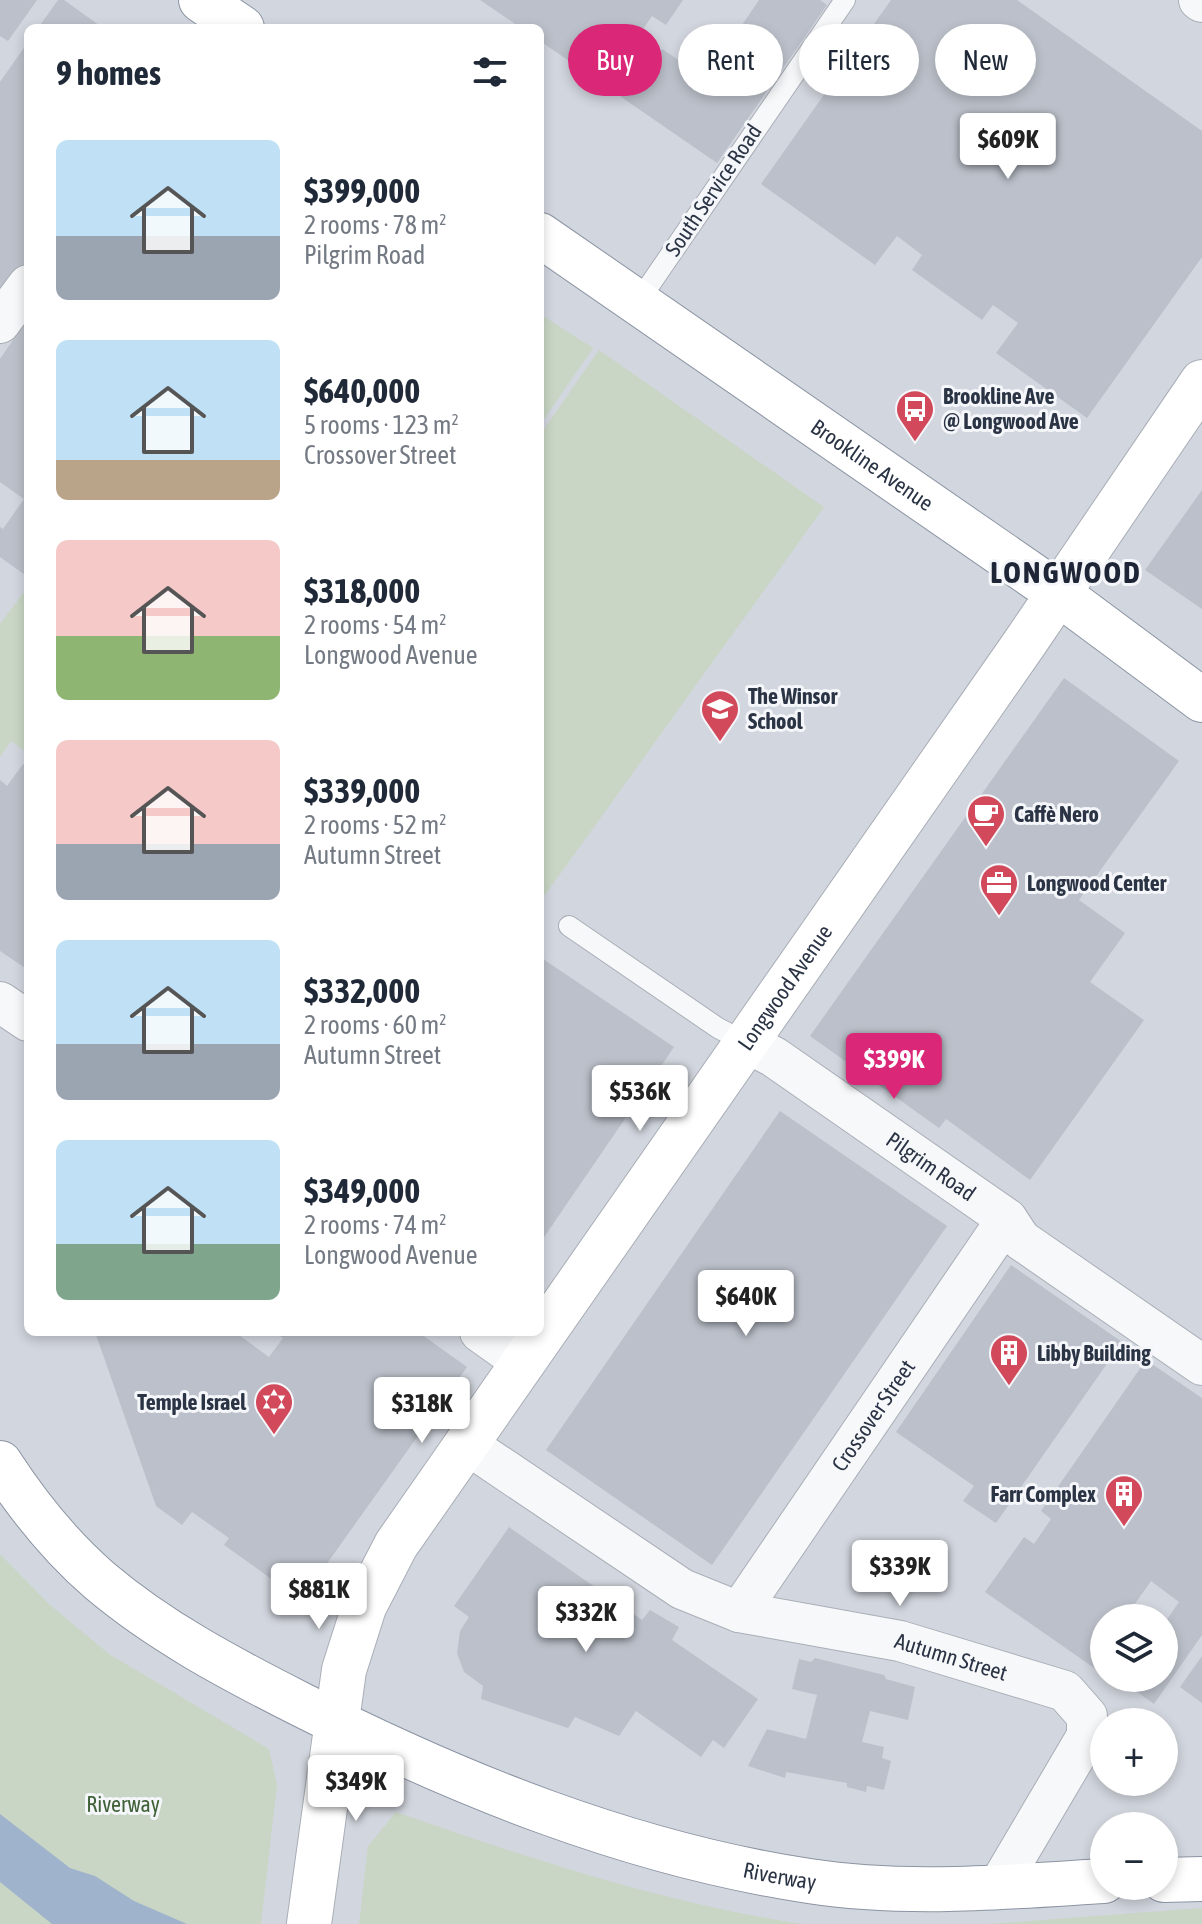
<!DOCTYPE html>
<meta charset="utf-8">
<style>
:root{--surface:#fff;--page:#f6f6f7;--text:#1f2937;--muted:#747a83;--accent:#db2777}
body{margin:0;font-family:"Asap Condensed",sans-serif;background:var(--page);color:var(--text);height:100vh;display:flex;flex-direction:column;font-size:30px;white-space:nowrap}
*{box-sizing:border-box;margin:0}
p{font-size:26px;color:var(--muted)}
.icon{flex:none;width:44px;height:44px;fill:none;stroke:currentColor;stroke-width:2;stroke-linecap:round;stroke-linejoin:round}
.map{position:relative;flex:1;overflow:hidden}
.sheet{position:absolute;left:24px;top:24px;width:520px;height:1312px;display:flex;flex-direction:column;background:var(--surface);border-radius:12px;box-shadow:0 4px 12px #0003}
.sheet>*{flex:none}
.guide{position:absolute;left:568px;top:24px;width:514px;height:72px;display:flex;gap:16px}
.tools{position:absolute;left:1090px;top:1604px;display:grid;gap:16px}
.tools a{display:grid;place-items:center;width:88px;height:88px;border-radius:50%;background:var(--surface);box-shadow:0 4px 12px #0003;font-size:40px}
.price{position:absolute;translate:-50% -68px;padding:0 18px;border-radius:8px;background:#fff;color:#222;font-size:26px;line-height:52px;filter:drop-shadow(0 2px 4px #0008)}
.price::after{content:'';position:absolute;left:50%;top:48px;width:24px;height:18px;margin-left:-12px;background:inherit;clip-path:polygon(0 0,100% 0,50% 100%)}
.price.active{background:var(--accent);color:#fff}
ul{padding:0;list-style:none}
li{display:flex;align-items:center;gap:24px;height:200px;padding:0 32px}
li span{display:grid;place-items:center;flex:none;width:224px;height:160px;border-radius:12px;color:#555}
li>.icon{margin-inline-start:auto}
span .icon{width:96px;height:96px;fill:#fffc;stroke-width:1}
li b{font-size:34px}
h2{display:flex;justify-content:space-between;align-items:center;height:96px;padding:0 32px;font-size:34px}
.tag{padding:0 28px;border-radius:36px;background:var(--surface);box-shadow:0 4px 12px #0003;font-size:28px;line-height:72px}
.tag.active{background:var(--accent);color:#fff}
.map>svg:first-child{display:block}
</style>
<div class="map">
<svg width="1202" height="1924" viewBox="0 0 1202 1924">
<rect width="100%" height="100%" fill="#e4e7ec"/>
<!-- built -->
<path fill="#d2d6de" fill-rule="evenodd" d="M0 0H1202V1924H128L0 1856ZM28 28H540V1332H28ZM1104 1618H1164V1678H1104ZM1104 1722H1164V1782H1104ZM1104 1826H1164V1886H1104Z"/>
<!-- green -->
<g fill="#c9d6c5">
<polygon points="540,314 593,348 540,425"/>
<polygon points="599,350 824,507 545,895 540,892 540,435"/>
<polygon points="28,587 28,753 11,741 0,757 0,624"/>
<polygon points="0,1554 50,1605 109,1654 269,1749 277,1785 261,1924 0,1924"/>
<path d="M396 1812C528 1858 663 1903 802 1924H359L368 1846Z"/>
<polygon points="1202,1908 1202,1924 988,1924"/>
</g>
<!-- water -->
<polygon fill="#9fb4cc" points="0,1814 70,1868 95,1876 134,1901 187,1924 52,1924 0,1882"/>
<!-- building -->
<g fill="#bbc0ca">
<polygon points="0,0 37,0 8,41 0,36"/>
<polygon points="58,0 64,0 103,28 38,28"/>
<polygon points="480,0 683,0 666,25 652,16 626,54 648,68 662,49 706,78 759,0 820,0 827,5 717,163 540,41 540,28 521,28"/>
<polygon points="891,0 1017,0 1202,131 1202,257 1087,418 996,353 1018,323 993,305 982,320 912,270 922,255 897,236 875,265 761,184"/>
<polygon points="28,42 28,280 0,318 0,82"/>
<polygon points="28,318 28,577 0,557 0,527 3,529 24,499 0,482 0,359"/>
<polygon points="1202,490 1202,609 1145,570"/>
<polygon points="1064,678 1179,761 1079,900 1125,933 1090,982 1144,1020 1030,1180 946,1119 939,1128 810,1036"/>
<polygon points="23,764 28,768 28,970 0,951 0,780 7,786"/>
<polygon points="540,957 674,1047 540,1243"/>
<polygon points="780,1111 947,1226 712,1565 546,1450"/>
<polygon points="1011,1265 1122,1342 996,1523 963,1501 974,1486 896,1432"/>
<polygon points="95,1332 235,1332 269,1357 283,1338 274,1332 418,1332 467,1367 301,1600 224,1545 229,1538 192,1512 182,1525 156,1506"/>
<polygon points="1146,1360 1202,1398 1202,1635 1154,1704 1123,1682 1126,1678 1164,1678 1164,1624 1179,1602 1151,1581 1125,1618 1104,1618 1104,1667 1100,1672 985,1592 1024,1537 1034,1544 1051,1519 1041,1511"/>
<polygon points="509,1527 642,1620 650,1610 679,1627 672,1640 758,1699 724,1748 713,1740 701,1757 636,1711 619,1736 575,1717 568,1728 481,1699 483,1686 464,1672 457,1653 460,1631 469,1617 454,1606"/>
<polygon points="1202,1656 1202,1703 1180,1687"/>
<polygon points="815,1658 884,1675 886,1679 915,1687 908,1720 870,1711 862,1742 884,1747 882,1758 891,1761 884,1790 867,1786 866,1792 847,1787 847,1783 786,1772 785,1778 748,1766 767,1729 806,1739 817,1695 792,1689 799,1659 811,1662"/>
</g>
<g fill="none" stroke-linecap="round" stroke-linejoin="round">
<!-- lane casing -->
<g stroke="#a9aeb7" stroke-width="22">
<g id="lane">
<polyline points="638,302 845,0"/>
<polyline points="569,926 718,1028 745,1042"/>
</g>
</g>
<!-- street casing -->
<g stroke="#a9aeb7" stroke-width="42">
<g id="street">
<polyline points="1199,0 1202,2"/>
<polyline points="0,323 28,285"/>
<polyline points="0,1002 28,1021"/>
<path id="s1" d="M745 1042 774 1057 1007 1219 1021 1240 1202 1365"/>
<polyline points="480,1332 522,1362"/>
<path id="s2" d="M465 1443 682 1589 739 1612 900 1641 1065 1691 1087 1716V1736L998 1887"/>
<path id="s3" d="M739 1612 1007 1219"/>
</g>
</g>
<!-- secondary casing -->
<g stroke="#a9aeb7" stroke-width="46">
<g id="secondary">
<path id="s4" d="M309 1924 344 1670 364 1607 396 1545 1024 644 1202 382"/>
</g>
</g>
<!-- highway casing -->
<g stroke="#8b94a3" stroke-width="46">
<g id="highway">
<polyline points="201,0 242,28"/>
<path id="s5" d="M540 235 1058 593 1202 700"/>
<path id="s6" d="M0 1463C28 1506 61 1547 99 1580 159 1631 229 1668 298 1703 458 1784 630 1854 809 1881 906 1896 1006 1887 1104 1881"/>
<polyline points="1164,1880 1202,1879"/>
</g>
</g>
<!-- lane -->
<use href="#lane" stroke="#f7f8fa" stroke-width="20"/>
<!-- street -->
<use href="#street" stroke="#f7f8fa" stroke-width="40"/>
<!-- secondary -->
<use href="#secondary" stroke="#fff" stroke-width="44"/>
<!-- highway -->
<use href="#highway" stroke="#fff" stroke-width="44"/>
</g>
<!-- icons -->
<defs>
<g id="bus-pin" transform="scale(2)"><path d="M0 17L-7.5 6A9.5 9.5 0 1 1 7.5 6Z" fill="#d1495b" stroke="#f4f6f9"/><path d="M-5-6H5V4H4V6H2V4H-2V6H-4V4H-5ZM-3.5-4V0h7V-4ZM-3.5 1.2v1.5H-2V1.2ZM2 1.2v1.5H3.5V1.2Z" fill="#fff"/></g>
<g id="school-pin" transform="scale(2)"><path d="M0 17L-7.5 6A9.5 9.5 0 1 1 7.5 6Z" fill="#d1495b" stroke="#f4f6f9"/><path d="M0-5L7-2L0 1L-7-2ZM-4 1L0 2.5L4 1V4Q0 6-4 4Z" fill="#fff"/></g>
<g id="cafe-pin" transform="scale(2)"><path d="M0 17L-7.5 6A9.5 9.5 0 1 1 7.5 6Z" fill="#d1495b" stroke="#f4f6f9"/><path d="M-5.5-4.5H6V0H3Q3 3.5 0 3.5H-2.5Q-5.5 3.5-5.5 0ZM3-3.2v2h1.7v-2ZM-6 4.5H4V6H-6Z" fill="#fff"/></g>
<g id="office-pin" transform="scale(2)"><path d="M0 17L-7.5 6A9.5 9.5 0 1 1 7.5 6Z" fill="#d1495b" stroke="#f4f6f9"/><path d="M-6-3h4V-5.5h4V-3h4V5H-6ZM-1-4.5V-3h2v-1.5ZM-6 0V1H6V0Z" fill="#fff"/></g>
<g id="building-pin" transform="scale(2)"><path d="M0 17L-7.5 6A9.5 9.5 0 1 1 7.5 6Z" fill="#d1495b" stroke="#f4f6f9"/><path d="M-4-6H4V6H1V3H-1V6H-4ZM-2.5-4.3h1.7v1.8h-1.7ZM.8-4.3h1.7v1.8H.8ZM-2.5-1h1.7V.8h-1.7ZM.8-1h1.7V.8H.8Z" fill="#fff"/></g>
<g id="synagogue-pin" transform="scale(2)"><path d="M0 17L-7.5 6A9.5 9.5 0 1 1 7.5 6Z" fill="#d1495b" stroke="#f4f6f9"/><path d="M0-6.5L5.6 3.2H-5.6ZM0 6.5L5.6-3.2H-5.6Z" fill="#fff"/></g>
</defs>
<g fill-rule="evenodd">
<use href="#bus-pin" x="915" y="409"/>
<use href="#school-pin" x="720" y="709"/>
<use href="#cafe-pin" x="986" y="814"/>
<use href="#office-pin" x="999" y="883"/>
<use href="#building-pin" x="1009" y="1353"/>
<use href="#synagogue-pin" x="274" y="1402"/>
<use href="#building-pin" x="1124" y="1494"/>
</g>
<g text-anchor="middle" dominant-baseline="central" stroke-width="6" stroke-linejoin="round" paint-order="stroke">
<!-- street labels -->
<g font-size="22" fill="#2b3445" stroke="#f4f6f9">
<text transform="translate(713 190) rotate(-56)">South Service Road</text>
<text stroke="none"><textPath href="#s5" startOffset="404">Brookline Avenue</textPath></text>
<text stroke="none"><textPath href="#s4" startOffset="1072">Longwood Avenue</textPath></text>
<text stroke="none"><textPath href="#s1" startOffset="224">Pilgrim Road</textPath></text>
<text stroke="none"><textPath href="#s3" startOffset="238">Crossover Street</textPath></text>
<text stroke="none"><textPath href="#s2" startOffset="540">Autumn Street</textPath></text>
<text stroke="none"><textPath href="#s6" startOffset="902">Riverway</textPath></text>
</g>
<!-- poi labels -->
<g font-size="22" font-weight="bold" fill="#2b3445" stroke="#f4f6f9" text-anchor="start">
<text x="943" y="396">Brookline Ave<tspan x="943" dy="25">@ Longwood Ave</tspan></text>
<text x="748" y="696">The Winsor<tspan x="748" dy="25">School</tspan></text>
<text x="1014" y="814">Caffè Nero</text>
<text x="1027" y="883">Longwood Center</text>
<text x="1037" y="1353">Libby Building</text>
<text x="246" y="1402" text-anchor="end">Temple Israel</text>
<text x="1096" y="1494" text-anchor="end">Farr Complex</text>
</g>
<!-- park labels -->
<g font-size="22" fill="#3f6138" stroke="#f4f6f9">
<text x="123" y="1804">Riverway</text>
</g>
<!-- district labels -->
<g font-size="30" font-weight="bold" letter-spacing="2" fill="#1d2536" stroke="#f4f6f9">
<text x="1066" y="572">LONGWOOD</text>
</g>
</g>
</svg>
<div class="tools">
<a><svg class="icon" aria-label="layers" viewBox="0 0 24 24"><path d="M12 4l9 5-9 5-9-5zM3 14l9 5 9-5"/></svg></a>
<a>+</a>
<a>−</a>
</div>
<b class="price" style="left:1008px;top:181px">$609K</b>
<b class="price active" style="left:894px;top:1101px">$399K</b>
<b class="price" style="left:640px;top:1133px">$536K</b>
<b class="price" style="left:746px;top:1338px">$640K</b>
<b class="price" style="left:422px;top:1445px">$318K</b>
<b class="price" style="left:900px;top:1608px">$339K</b>
<b class="price" style="left:319px;top:1631px">$881K</b>
<b class="price" style="left:586px;top:1654px">$332K</b>
<b class="price" style="left:356px;top:1823px">$349K</b>
<div class="guide">
<a class="tag active">Buy</a>
<a class="tag">Rent</a>
<a class="tag">Filters</a>
<a class="tag">New</a>
</div>
<section class="sheet">
<h2>9 homes<svg class="icon" aria-label="filters" viewBox="0 0 24 24"><path d="M4 7h16M4 17h16"/><circle cx="9" cy="7" r="2"/><circle cx="15" cy="17" r="2"/></svg></h2>
<ul>
<li><span style="background:linear-gradient(#bfe0f5 60%,#9aa5b1 0)"><svg class="icon" aria-label="home" viewBox="0 0 24 24"><path d="M3 11l9-7 9 7M6 9v11h12V9"/></svg></span><div><b>$399,000</b><p>2 rooms · 78 m²</p><p>Pilgrim Road</p></div></li>
<li><span style="background:linear-gradient(#bfe0f5 75%,#b9a48a 0)"><svg class="icon" aria-label="home" viewBox="0 0 24 24"><path d="M3 11l9-7 9 7M6 9v11h12V9"/></svg></span><div><b>$640,000</b><p>5 rooms · 123 m²</p><p>Crossover Street</p></div></li>
<li><span style="background:linear-gradient(#f6c9c9 60%,#8fb573 0)"><svg class="icon" aria-label="home" viewBox="0 0 24 24"><path d="M3 11l9-7 9 7M6 9v11h12V9"/></svg></span><div><b>$318,000</b><p>2 rooms · 54 m²</p><p>Longwood Avenue</p></div></li>
<li><span style="background:linear-gradient(#f6c9c9 65%,#9aa5b1 0)"><svg class="icon" aria-label="home" viewBox="0 0 24 24"><path d="M3 11l9-7 9 7M6 9v11h12V9"/></svg></span><div><b>$339,000</b><p>2 rooms · 52 m²</p><p>Autumn Street</p></div></li>
<li><span style="background:linear-gradient(#bfe0f5 65%,#9aa5b1 0)"><svg class="icon" aria-label="home" viewBox="0 0 24 24"><path d="M3 11l9-7 9 7M6 9v11h12V9"/></svg></span><div><b>$332,000</b><p>2 rooms · 60 m²</p><p>Autumn Street</p></div></li>
<li><span style="background:linear-gradient(#bfe0f5 65%,#7fa58c 0)"><svg class="icon" aria-label="home" viewBox="0 0 24 24"><path d="M3 11l9-7 9 7M6 9v11h12V9"/></svg></span><div><b>$349,000</b><p>2 rooms · 74 m²</p><p>Longwood Avenue</p></div></li>
</ul>
</section>
</div>
